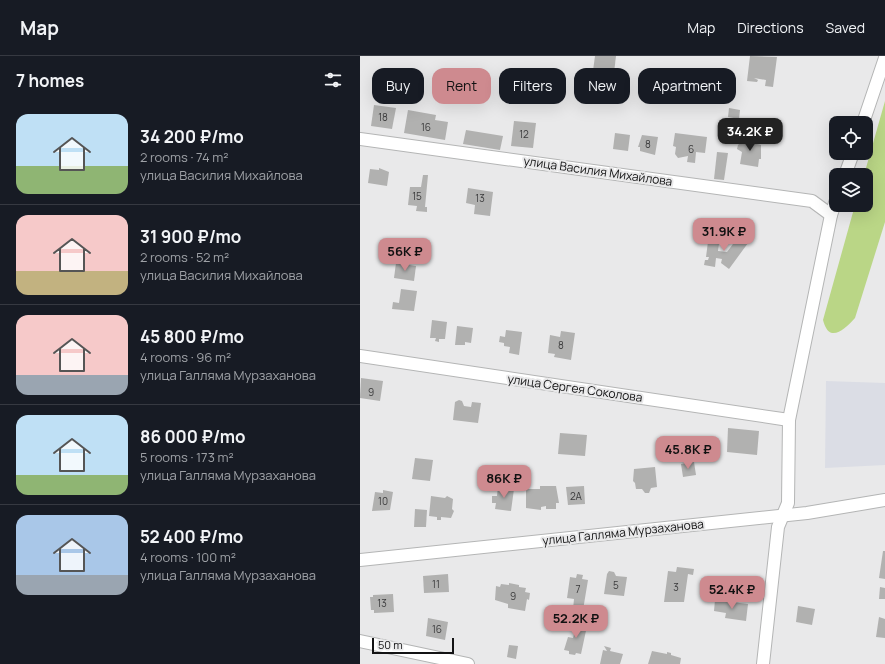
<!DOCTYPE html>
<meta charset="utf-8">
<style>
:root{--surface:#171b24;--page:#20242c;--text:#f1f3f6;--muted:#9ea1a6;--line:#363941;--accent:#ce8a8f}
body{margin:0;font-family:Manrope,sans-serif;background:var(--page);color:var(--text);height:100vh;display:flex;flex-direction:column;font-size:15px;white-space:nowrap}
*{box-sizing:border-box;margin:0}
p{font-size:13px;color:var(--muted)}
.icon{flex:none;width:22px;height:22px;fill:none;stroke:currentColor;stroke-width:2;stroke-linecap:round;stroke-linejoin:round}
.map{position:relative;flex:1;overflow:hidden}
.sheet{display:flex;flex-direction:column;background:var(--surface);width:360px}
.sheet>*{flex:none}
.banner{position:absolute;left:12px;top:12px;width:380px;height:36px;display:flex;gap:8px}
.fabs{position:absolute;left:469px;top:60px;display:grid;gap:8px}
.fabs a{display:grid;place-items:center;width:44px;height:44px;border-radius:8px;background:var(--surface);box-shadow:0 4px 16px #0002;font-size:20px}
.scale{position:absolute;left:12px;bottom:10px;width:82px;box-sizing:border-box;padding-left:4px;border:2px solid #131314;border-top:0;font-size:11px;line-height:14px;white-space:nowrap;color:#131314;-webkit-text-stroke:3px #e9e9ea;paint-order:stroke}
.price{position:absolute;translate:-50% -34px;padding:0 9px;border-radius:8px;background:var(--accent);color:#111;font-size:13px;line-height:26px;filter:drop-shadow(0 1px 2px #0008)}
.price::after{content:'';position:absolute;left:50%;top:24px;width:12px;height:9px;margin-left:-6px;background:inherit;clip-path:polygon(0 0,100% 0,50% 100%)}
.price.current{background:#222;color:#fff}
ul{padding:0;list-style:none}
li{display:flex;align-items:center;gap:12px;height:100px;padding:0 16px}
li+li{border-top:1px solid var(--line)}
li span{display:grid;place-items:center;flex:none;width:112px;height:80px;border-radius:12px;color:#555}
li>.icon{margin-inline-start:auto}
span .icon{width:48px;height:48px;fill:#fffc;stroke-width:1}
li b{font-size:17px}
h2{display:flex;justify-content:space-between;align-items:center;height:48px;padding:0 16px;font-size:17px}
.pill{padding:0 14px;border-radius:12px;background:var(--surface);box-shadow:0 4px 16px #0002;font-size:14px;line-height:36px}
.pill.current{background:var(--accent);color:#111}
header{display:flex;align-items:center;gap:24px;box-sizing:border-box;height:56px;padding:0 20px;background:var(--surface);border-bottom:1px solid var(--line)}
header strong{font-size:19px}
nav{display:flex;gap:22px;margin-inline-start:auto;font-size:14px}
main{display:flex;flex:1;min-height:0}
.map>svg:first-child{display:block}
</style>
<header>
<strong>Map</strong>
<nav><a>Map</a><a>Directions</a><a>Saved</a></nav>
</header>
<main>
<section class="sheet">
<h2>7 homes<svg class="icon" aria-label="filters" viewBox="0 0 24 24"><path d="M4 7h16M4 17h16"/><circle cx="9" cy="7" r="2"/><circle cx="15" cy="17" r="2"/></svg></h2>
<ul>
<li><span style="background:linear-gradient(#bfe0f5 65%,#8fb573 0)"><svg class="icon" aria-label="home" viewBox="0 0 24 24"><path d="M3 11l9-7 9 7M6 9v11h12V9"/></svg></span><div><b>34 200 ₽/mo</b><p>2 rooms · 74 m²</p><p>улица Василия Михайлова</p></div></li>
<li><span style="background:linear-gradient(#f6c9c9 70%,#c2b280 0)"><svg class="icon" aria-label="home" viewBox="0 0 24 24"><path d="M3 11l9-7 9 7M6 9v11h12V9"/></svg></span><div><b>31 900 ₽/mo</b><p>2 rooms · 52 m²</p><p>улица Василия Михайлова</p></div></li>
<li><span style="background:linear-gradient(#f6c9c9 75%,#9aa5b1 0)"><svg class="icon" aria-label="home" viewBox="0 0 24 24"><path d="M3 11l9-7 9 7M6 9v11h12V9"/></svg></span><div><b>45 800 ₽/mo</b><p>4 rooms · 96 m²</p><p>улица Галляма Мурзаханова</p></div></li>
<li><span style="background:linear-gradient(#bfe0f5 75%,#8fb573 0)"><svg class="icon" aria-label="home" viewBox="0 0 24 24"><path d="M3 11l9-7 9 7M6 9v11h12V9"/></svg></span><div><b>86 000 ₽/mo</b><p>5 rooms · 173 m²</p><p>улица Галляма Мурзаханова</p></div></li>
<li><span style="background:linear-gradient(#a9c7e8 75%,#9aa5b1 0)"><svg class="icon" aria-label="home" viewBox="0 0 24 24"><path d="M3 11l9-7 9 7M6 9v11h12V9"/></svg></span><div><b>52 400 ₽/mo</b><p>4 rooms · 100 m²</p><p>улица Галляма Мурзаханова</p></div></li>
</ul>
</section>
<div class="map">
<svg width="525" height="608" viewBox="0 0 525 608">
<rect width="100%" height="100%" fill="#e9e9ea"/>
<!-- built -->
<polygon fill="#dbdde5" points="466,325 525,327 525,409 465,412"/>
<!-- green -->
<path fill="#bad686" d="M525 45V166L495 262C484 274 469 288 463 264L495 149H506V119H504Z"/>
<!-- building -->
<g fill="#b1b1b0">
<polygon points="235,0 256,0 253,25 232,22"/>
<polygon points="390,0 417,1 413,31 405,30 406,24 394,22 398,24 397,26 387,25"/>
<polygon points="14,49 36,52 32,73 11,70"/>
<polygon points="369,52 380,54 379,63 368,61"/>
<polygon points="48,54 76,59 75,64 88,66 85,84 44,77"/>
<polygon points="154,65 176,67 173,92 151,90"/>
<polygon points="106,74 143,80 140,94 103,88"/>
<polygon points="255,77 270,79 268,95 253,93"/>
<polygon points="315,77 347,81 345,97 336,96 335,107 327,106 328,100 318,102 315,98 316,91 313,90"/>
<polygon points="282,79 298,81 295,99 280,95 280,91 278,91"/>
<polygon points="388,80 395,81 398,85 397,88 401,89 401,103 399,103 398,111 380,108 382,96 377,93 378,89 381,86 384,86 384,83"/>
<polygon points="357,96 368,97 364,124 354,123"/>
<polygon points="19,112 29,116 27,130 8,127 10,113 19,114"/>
<polygon points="63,119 68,119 65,151 67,151 67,156 56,155 57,150 48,149 50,131 61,131"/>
<polygon points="108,132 133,136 130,160 114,158 115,149 106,147"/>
<polygon points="349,178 360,180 358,195 367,196 379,180 388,187 369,213 361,207 362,203 356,202 355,211 344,209 345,204 348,204 349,201 346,201"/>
<polygon points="36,207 56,210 54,225 34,222"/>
<polygon points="41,233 57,235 54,255 32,253 33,246 39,247"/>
<polygon points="72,264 87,266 85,283 79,283 79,286 75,285 76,282 70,282"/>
<polygon points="97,270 113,272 111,287 105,286 105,289 95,289"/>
<polygon points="146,274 162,276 159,299 149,297 150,291 144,290 144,287 139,286 140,280 145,281"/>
<polygon points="201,275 215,277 211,304 194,301 195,298 188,297 190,279 200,281"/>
<polygon points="1,322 23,325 20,345 0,342"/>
<polygon points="99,344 102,345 104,350 111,351 112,346 121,347 118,367 93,364 95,346"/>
<polygon points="368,372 399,375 397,399 367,396"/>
<polygon points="200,377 227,379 225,400 198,398"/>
<polygon points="55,402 73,404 70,425 52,423"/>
<polygon points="334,406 336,419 323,421 321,408"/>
<polygon points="295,411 297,431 291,432 289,437 285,437 282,433 276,433 275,427 273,425 274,413"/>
<polygon points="138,430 154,433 151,455 135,453 136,447 132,447 132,440 137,440"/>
<polygon points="180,430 196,430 199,447 196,447 196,453 186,453 186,450 181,451 181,454 166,452 166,433 180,433"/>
<polygon points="224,430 225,448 208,449 206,431"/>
<polygon points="23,434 33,436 30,454 12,455 15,436 23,437"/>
<polygon points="71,440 85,442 87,440 93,443 92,453 94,455 91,462 81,461 81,464 77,464 77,461 69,460"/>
<polygon points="55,453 67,454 66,471 54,471"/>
<polygon points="523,495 525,495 525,523 519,522"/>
<polygon points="317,511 334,513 333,519 328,518 324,546 304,546 308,515 316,516"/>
<polygon points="249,515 254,516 256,520 267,521 264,540 244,538 247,518"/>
<polygon points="88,518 89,536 64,537 63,520"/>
<polygon points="217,518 223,519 222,523 228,524 223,554 213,553 214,543 207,542 210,521 216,522"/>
<polygon points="149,527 159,529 159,531 166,532 165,536 170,537 169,544 167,543 165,555 148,552 148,548 135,544 136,530 140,531 141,528 149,529"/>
<polygon points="520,531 525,532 525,543 519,543"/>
<polygon points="33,538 34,556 14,557 14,554 11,554 10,541 13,541 13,539"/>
<polygon points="355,544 388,548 386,565 365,562 366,557 354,555"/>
<polygon points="438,550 455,553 452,569 436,566"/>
<polygon points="519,561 525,563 525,582 516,581"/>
<polygon points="68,562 88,566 85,584 66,580"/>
<polygon points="216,567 227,570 221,598 216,597 215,599 209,598 209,595 204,594 208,581 213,582 215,575 210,574 211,568 216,569"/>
<polygon points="149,589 158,590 156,603 147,601"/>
<polygon points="244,590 251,592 250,595 263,598 260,608 240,608 243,594 247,595"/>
<polygon points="292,595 307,598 307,596 311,597 311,599 321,602 320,608 288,608"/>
</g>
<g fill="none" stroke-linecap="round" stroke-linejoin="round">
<!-- minor casing -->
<g stroke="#b4b5b5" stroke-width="14">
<g id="minor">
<polyline points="503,67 525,2"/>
<polyline points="0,83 452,145 471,159"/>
<polyline points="485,119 493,97"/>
<polyline points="0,300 429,364"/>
<polyline points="0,504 447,457 525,444"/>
<polyline points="0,585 108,608"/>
<polyline points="403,608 418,471 428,447 429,364 471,159 476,144"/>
</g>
</g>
<!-- minor -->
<use href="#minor" stroke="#fff" stroke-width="12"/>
</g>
<g text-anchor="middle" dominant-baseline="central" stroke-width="4" stroke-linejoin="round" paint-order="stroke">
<!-- number labels -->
<g font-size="10" fill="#3a3a3b">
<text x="23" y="61">18</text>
<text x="66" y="71">16</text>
<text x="164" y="78">12</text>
<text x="288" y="88">8</text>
<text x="331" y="93">6</text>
<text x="57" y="140">15</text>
<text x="120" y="142">13</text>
<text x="201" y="289">8</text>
<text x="11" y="336">9</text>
<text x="216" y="440">2А</text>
<text x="23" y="445">10</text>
<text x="76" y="528">11</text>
<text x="256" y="529">5</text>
<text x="316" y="531">3</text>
<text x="218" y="533">7</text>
<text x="153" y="540">9</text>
<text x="22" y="547">13</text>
<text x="77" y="573">16</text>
</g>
<!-- street labels -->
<g font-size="12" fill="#131314" stroke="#e9e9ea">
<text transform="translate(238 115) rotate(8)">улица Василия Михайлова</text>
<text transform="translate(215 332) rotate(8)">улица Сергея Соколова</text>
<text transform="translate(263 476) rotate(-6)">улица Галляма Мурзаханова</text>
</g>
</g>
</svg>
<div class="fabs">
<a><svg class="icon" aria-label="locate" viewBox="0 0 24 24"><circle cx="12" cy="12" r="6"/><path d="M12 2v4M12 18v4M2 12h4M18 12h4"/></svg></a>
<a><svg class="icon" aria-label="layers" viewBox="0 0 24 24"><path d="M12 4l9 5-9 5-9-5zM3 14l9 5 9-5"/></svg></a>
</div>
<div class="scale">50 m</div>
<b class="price current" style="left:390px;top:96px">34.2K ₽</b>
<b class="price" style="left:364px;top:196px">31.9K ₽</b>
<b class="price" style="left:45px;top:216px">56K ₽</b>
<b class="price" style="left:328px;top:414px">45.8K ₽</b>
<b class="price" style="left:144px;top:443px">86K ₽</b>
<b class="price" style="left:372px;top:554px">52.4K ₽</b>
<b class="price" style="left:216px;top:583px">52.2K ₽</b>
<div class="banner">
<a class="pill">Buy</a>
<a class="pill current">Rent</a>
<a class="pill">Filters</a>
<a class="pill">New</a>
<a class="pill">Apartment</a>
</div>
</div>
</main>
